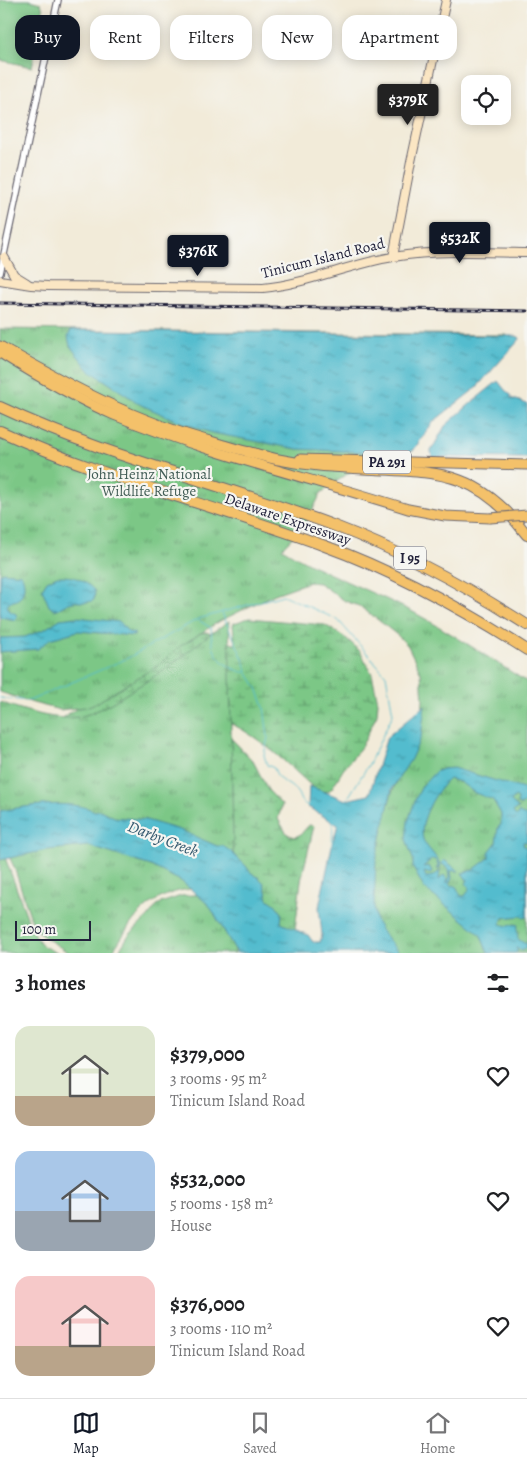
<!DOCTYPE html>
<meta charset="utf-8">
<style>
:root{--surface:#fff;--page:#f6f6f6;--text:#202124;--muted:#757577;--line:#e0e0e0;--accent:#111827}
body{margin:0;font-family:Alegreya,serif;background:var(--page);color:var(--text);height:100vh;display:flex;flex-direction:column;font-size:19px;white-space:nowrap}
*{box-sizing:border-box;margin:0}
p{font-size:16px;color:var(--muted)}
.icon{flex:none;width:28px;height:28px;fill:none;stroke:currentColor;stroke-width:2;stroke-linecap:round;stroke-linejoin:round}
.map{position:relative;height:953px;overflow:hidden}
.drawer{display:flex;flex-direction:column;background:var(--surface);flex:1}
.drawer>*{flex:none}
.hud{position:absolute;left:15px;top:15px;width:498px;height:45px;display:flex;gap:10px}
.buttons{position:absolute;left:461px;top:75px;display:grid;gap:10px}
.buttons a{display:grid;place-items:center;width:50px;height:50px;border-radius:10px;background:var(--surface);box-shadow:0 2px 12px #0003;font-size:25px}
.scale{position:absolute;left:15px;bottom:12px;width:76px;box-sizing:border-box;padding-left:5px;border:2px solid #22223b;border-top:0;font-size:14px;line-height:18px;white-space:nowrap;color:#22223b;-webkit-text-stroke:4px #f6f6f2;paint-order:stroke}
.price{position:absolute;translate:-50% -42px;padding:0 11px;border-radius:5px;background:var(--accent);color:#fff;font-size:16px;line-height:32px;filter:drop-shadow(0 1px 2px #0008)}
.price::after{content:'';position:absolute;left:50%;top:30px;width:15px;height:11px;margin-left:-8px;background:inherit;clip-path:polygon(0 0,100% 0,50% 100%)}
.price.selected{background:#222;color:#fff}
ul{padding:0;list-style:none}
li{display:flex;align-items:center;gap:15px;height:125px;padding:0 15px}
li span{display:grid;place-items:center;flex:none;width:140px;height:100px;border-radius:15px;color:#555}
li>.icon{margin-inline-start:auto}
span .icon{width:60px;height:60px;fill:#fffc;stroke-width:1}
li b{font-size:21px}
h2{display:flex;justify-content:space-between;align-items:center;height:60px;padding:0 15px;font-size:21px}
.chip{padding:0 18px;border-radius:15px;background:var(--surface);box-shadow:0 2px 12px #0003;font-size:18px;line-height:45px}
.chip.selected{background:var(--accent);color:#fff}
.tab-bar{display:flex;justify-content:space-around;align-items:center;height:70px;border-top:1px solid var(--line);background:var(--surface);font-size:14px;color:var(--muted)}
.tab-bar a{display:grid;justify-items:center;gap:2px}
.tab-bar .selected{color:var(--accent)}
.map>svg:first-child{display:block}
</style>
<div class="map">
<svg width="527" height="953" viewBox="0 0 527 953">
<defs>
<pattern id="wetland-marsh" width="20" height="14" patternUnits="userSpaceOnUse" patternTransform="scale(1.25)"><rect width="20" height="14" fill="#7bc786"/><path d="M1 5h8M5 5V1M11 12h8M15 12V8" fill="none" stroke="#64a16f"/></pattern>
<pattern id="park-tufts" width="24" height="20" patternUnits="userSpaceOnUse" patternTransform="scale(1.25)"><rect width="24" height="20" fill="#7bc786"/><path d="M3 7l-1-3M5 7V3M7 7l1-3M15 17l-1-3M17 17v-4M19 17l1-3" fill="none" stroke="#64a16f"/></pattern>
<pattern id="water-ripples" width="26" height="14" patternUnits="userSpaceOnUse" patternTransform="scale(1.25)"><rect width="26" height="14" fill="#52bcce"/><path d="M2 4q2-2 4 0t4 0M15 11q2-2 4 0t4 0" fill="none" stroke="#4498a8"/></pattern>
</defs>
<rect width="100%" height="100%" fill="#f6f6f2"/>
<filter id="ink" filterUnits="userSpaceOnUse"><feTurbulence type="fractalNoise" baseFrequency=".02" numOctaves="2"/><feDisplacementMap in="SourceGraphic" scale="10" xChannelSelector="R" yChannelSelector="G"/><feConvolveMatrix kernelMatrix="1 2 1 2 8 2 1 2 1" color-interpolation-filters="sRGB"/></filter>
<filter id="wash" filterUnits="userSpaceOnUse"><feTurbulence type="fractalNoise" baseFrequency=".0096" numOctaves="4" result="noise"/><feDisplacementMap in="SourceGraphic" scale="20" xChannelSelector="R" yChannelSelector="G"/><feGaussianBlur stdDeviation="1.12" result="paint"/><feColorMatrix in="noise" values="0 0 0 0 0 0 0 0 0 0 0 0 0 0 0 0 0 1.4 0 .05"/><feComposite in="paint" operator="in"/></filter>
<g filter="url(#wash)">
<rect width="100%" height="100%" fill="#f2ebd9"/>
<!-- grass -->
<polygon fill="#7bc786" stroke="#4e7460" points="0,0 29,0 41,3 43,11 32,67 0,60"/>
<!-- wetland -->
<g fill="url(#wetland-marsh)" stroke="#4e7460">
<path d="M249 618 325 625 347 639 360 651 372 674 378 702 377 714 366 738 361 747 343 770 332 788 329 791 321 792 316 790C287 764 259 735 223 720L0 765 59 723 63 717 198 634 207 632C215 638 226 639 235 645L233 625 234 623Z"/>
<polygon points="228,735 253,761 268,790 282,805 278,819 287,834 295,837 301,834 309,825 314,826 301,881 294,938 130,817"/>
</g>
<!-- park -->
<g fill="url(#park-tufts)" stroke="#4e7460">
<path d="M0 329 507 335 499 347 382 449 321 493 306 523 282 548C323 574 370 590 413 612 452 633 489 658 527 682V953H349L391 795 421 723 423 700 421 673 408 646 397 635 373 616 359 606 345 601 319 583 309 582 275 594 220 621 179 647 160 664 98 702 86 707 60 710 33 703 0 692Z"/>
<path d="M229 621 234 894 192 857 0 836V702C23 710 45 718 70 718 90 717 110 704 126 694 141 684 157 676 171 665 191 650 208 634 229 621Z"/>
<path d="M48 832 143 853 197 889C171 889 149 901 133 921 125 931 119 943 111 953H69L43 936 34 926 30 916 14 867 6 850Z"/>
<polygon points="0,849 6,860 33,933 43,946 57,953 0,953"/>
<polygon points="192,895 201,895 234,928 235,953 118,953 128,936 148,917 158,904 181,896"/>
</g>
<!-- water -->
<g fill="url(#water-ripples)" stroke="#3a6f84" fill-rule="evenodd">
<polygon points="71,330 515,336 519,337 520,339 476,388 433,422 413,451 406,454 297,449 212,433 180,422 141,405 89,370 70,346 68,337"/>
<polygon points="498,381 505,390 511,395 511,398 527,404 527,458 432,457 431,451 445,426 471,403"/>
<path d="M3 572 21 574C26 582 25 595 17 600 12 602 10 601 7 606L10 611 16 614 17 616 15 620 0 617V574Z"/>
<path d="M57 576C75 576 82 578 95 591L94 600C86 604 80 601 73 602 65 603 61 609 54 610L49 606 42 589 47 581Z"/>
<polygon points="76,617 120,622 128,632 134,633 134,636 78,631 50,639 38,649 0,652 0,638 25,637 45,629 60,619"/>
<path d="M425 705 421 737 411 759 392 789 376 860 374 906 376 921 383 933 399 953H237L209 905 181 881 151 866 88 846 47 850 0 860V811C27 806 70 799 95 811L100 810 114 817 146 820 180 830 217 846H223L230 851 246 866 250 872 258 877 264 883 268 899 275 904 282 913 281 923 308 935 313 942H320L322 935 319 907 333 841 338 825 308 807 309 786 346 800 369 795 387 737Z"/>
<path d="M453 768 527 790V801L521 805 517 804 518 799 515 797 511 802 519 809H516L513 812 515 815 517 816 519 812 521 814 527 816V842H523L524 847H527L526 852 527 857V917L524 918 521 916 503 918 500 924 508 926 515 924 518 925 517 929 518 939 526 944 527 941V947L521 950 516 948 518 951 515 953H488L480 934 424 888 413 868V859L406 839 408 821 416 798 422 786 435 772 442 769ZM449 779 460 782 475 793 493 800 501 814V825L498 827 496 843 489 852V858L473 870 462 873 467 880 468 879 466 884 470 888 465 896H461L456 886 451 885 449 883 452 879 451 871 455 870 458 872V870L444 860 442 862V864L449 869 450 876 447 883V879L444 875 439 880 440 871 433 876 426 877 424 872 430 874 432 871 429 866 423 867 432 859 436 860 438 865 437 869H440C441 858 427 850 423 839 418 822 436 790 449 779Z"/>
</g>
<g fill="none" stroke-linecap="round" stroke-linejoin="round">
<!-- stream -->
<g stroke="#52bcce" stroke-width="1">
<path d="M222 613 245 663 247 672 257 688 264 707 268 737 264 755 267 765 274 768C280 785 286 780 296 791 302 798 297 800 308 806"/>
<path d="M198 620 211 628C212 648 214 658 232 668 237 670 242 673 247 672"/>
<polyline points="0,698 29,701 128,658 198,619 283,595 338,620 386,675 393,714 369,764 346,801"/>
<polyline points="332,847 333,821"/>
</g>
</g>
</g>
<g filter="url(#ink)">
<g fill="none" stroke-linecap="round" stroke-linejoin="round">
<!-- street casing -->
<g stroke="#6b6872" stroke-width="8">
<polyline id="street" points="0,273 58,0"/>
</g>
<!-- secondary casing -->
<g stroke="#6b6872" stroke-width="10">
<g id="secondary">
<polyline points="4,257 14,275 27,283"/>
<polyline points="393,257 411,162 446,0"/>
<path d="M0 280 31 285 48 286 263 288C307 284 349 264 393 257 437 250 483 252 527 253"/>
</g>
</g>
<!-- primary casing -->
<g stroke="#6b6872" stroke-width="11">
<g id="primary">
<path d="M0 346C69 385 137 422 214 442 228 446 241 451 255 453"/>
<path d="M0 353C37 376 74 398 114 415 209 454 310 478 408 509L445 516 490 518"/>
<polyline points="300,459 527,465"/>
</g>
</g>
<!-- highway casing -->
<g stroke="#6b6872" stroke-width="12">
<g id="highway">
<path d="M0 407C108 458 224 484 335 526 403 552 466 586 527 625"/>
<path d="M0 431C105 479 217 506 325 546 397 572 463 609 527 650"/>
<path d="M248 452C283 462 318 467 354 468 433 473 473 465 527 535"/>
</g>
</g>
<!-- street -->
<use href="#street" stroke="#fff" stroke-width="5.5"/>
<!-- secondary -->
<use href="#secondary" stroke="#fbe6c3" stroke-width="8"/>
<!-- primary -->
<use href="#primary" stroke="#f4c16a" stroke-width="9"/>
<!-- highway -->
<use href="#highway" stroke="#f4c16a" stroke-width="10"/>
<!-- rail casing -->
<g stroke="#22223b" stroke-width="3">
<polyline id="rail" points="0,303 527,311"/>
</g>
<!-- rail -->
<use href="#rail" stroke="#f6f6f2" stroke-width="1" stroke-dasharray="4" stroke-linecap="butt"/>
<!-- primary-bridge casing -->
<g stroke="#6b6872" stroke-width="11" stroke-linecap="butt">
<polyline id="primary-bridge" points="490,518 527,515"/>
</g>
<!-- primary-bridge -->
<use href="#primary-bridge" stroke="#f4c16a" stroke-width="9"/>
</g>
</g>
<g text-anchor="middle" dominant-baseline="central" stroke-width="4.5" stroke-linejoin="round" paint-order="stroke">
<!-- shield labels -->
<g fill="#f6f6f2" stroke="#626272" stroke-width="1">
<rect x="363" y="450.5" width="48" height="23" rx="4"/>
<rect x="394" y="546.5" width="32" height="23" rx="4"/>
</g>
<g font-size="14" font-weight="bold" fill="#22223b">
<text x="387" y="462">PA 291</text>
<text x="410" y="558">I 95</text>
</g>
<!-- street labels -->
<g font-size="15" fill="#22223b" stroke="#f6f6f2">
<text transform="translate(323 258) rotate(-14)">Tinicum Island Road</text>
<text transform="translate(288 519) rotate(19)">Delaware Expressway</text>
</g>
<!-- park labels -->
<g font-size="15" fill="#415c55" stroke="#f6f6f2">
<text x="149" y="474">John Heinz National<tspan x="149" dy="17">Wildlife Refuge</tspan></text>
</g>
<!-- water labels -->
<g font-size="16" font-style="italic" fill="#33586e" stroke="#f6f6f2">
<text transform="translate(163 839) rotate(21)">Darby Creek</text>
</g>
</g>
</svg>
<div class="buttons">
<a><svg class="icon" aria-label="locate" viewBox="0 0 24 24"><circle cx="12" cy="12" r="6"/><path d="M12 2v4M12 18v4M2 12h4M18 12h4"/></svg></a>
</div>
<div class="scale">100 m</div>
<b class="price selected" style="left:408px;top:126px">$379K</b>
<b class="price" style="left:460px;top:264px">$532K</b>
<b class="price" style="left:198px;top:277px">$376K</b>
<div class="hud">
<a class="chip selected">Buy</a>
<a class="chip">Rent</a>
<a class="chip">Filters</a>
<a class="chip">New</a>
<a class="chip">Apartment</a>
</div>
</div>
<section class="drawer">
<h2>3 homes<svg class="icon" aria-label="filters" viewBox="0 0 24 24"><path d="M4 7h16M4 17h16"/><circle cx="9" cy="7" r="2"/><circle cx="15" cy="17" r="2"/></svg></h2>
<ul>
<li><span style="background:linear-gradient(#dfe7d0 70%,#b9a48a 0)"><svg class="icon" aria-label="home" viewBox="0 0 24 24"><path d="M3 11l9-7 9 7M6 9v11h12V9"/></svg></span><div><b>$379,000</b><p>3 rooms · 95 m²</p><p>Tinicum Island Road</p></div><svg class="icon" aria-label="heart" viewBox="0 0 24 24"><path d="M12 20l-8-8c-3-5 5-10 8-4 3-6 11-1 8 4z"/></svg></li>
<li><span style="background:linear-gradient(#a9c7e8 60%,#9aa5b1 0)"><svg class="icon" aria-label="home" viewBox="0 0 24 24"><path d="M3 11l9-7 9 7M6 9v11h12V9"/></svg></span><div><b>$532,000</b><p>5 rooms · 158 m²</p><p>House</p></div><svg class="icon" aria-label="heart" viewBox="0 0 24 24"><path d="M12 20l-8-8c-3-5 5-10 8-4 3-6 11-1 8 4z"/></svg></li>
<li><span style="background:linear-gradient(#f6c9c9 70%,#b9a48a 0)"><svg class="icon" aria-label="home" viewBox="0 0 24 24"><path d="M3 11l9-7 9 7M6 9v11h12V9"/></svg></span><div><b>$376,000</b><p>3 rooms · 110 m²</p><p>Tinicum Island Road</p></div><svg class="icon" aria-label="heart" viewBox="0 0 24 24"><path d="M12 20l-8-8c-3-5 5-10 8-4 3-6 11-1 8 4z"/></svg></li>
</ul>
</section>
<nav class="tab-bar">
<a class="selected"><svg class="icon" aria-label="map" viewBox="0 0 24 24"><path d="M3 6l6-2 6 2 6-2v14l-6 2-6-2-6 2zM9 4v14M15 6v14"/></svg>Map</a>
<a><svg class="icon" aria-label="saved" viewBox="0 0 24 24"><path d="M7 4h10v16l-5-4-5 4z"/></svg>Saved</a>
<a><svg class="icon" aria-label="home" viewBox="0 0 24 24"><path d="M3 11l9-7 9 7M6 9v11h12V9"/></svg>Home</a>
</nav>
